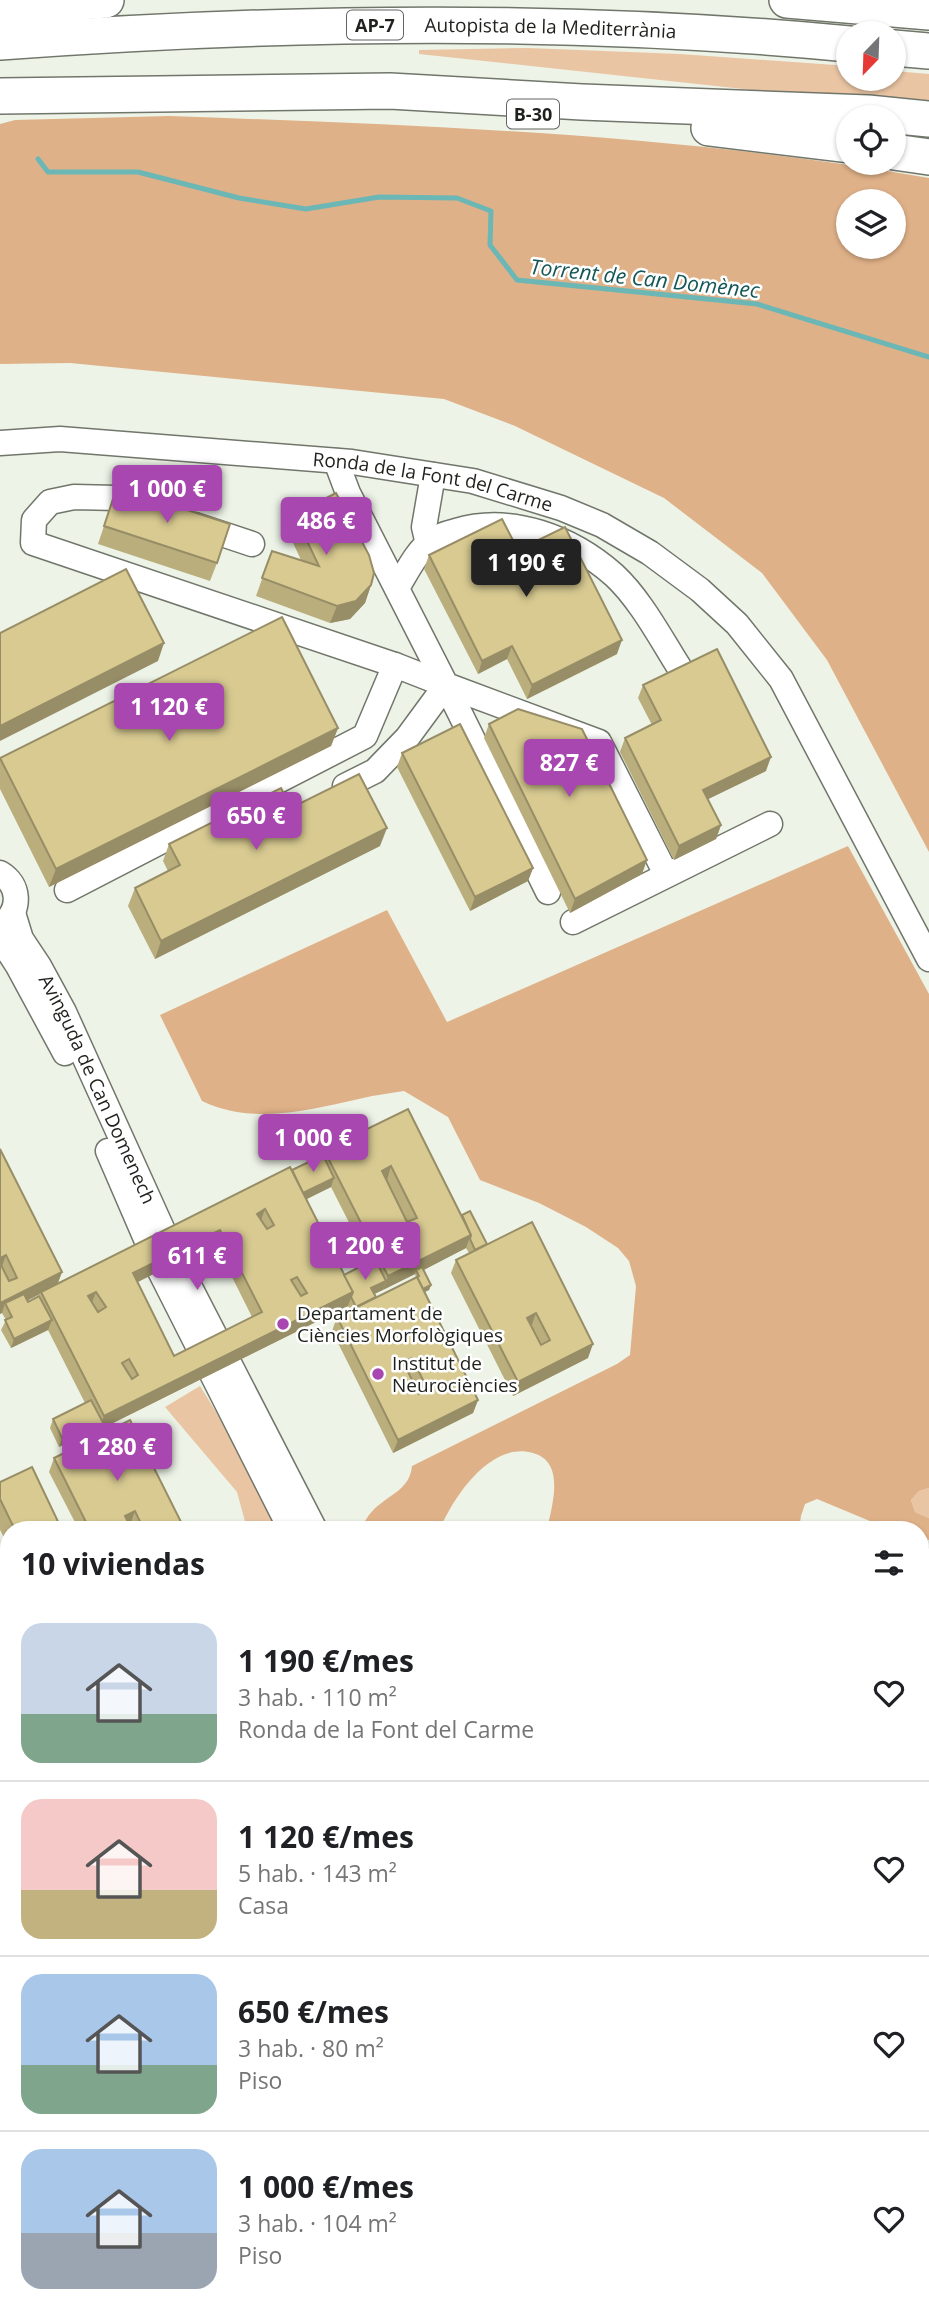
<!DOCTYPE html>
<html lang="es">
<meta charset="utf-8">
<style>
:root{--surface:#fff;--page:#f2f2f2;--text:#202124;--muted:#757577;--line:#e0e0e0;--accent:#a747af}
body{margin:0;font-family:"Open Sans",sans-serif;background:var(--page);color:var(--text);height:100vh;display:flex;flex-direction:column;font-size:26px;white-space:nowrap}
*{box-sizing:border-box;margin:0}
p{font-size:23px;color:var(--muted)}
.icon{flex:none;width:38px;height:38px;fill:none;stroke:currentColor;stroke-width:2;stroke-linecap:round;stroke-linejoin:round}
.map{position:relative;flex:1;overflow:hidden}
.details{position:absolute;left:0px;top:1521px;width:929px;height:800px;display:flex;flex-direction:column;background:var(--surface);border-radius:28px 28px 0 0;box-shadow:0 2px 5px #0004}
.details>*{flex:none}
.needle{width:46px;rotate:203deg}
.tools{position:absolute;left:836px;top:21px;display:grid;gap:14px}
.tools a{display:grid;place-items:center;width:70px;height:70px;border-radius:50%;background:var(--surface);box-shadow:0 2px 5px #0004;font-size:35px}
.price{position:absolute;translate:-50% -60px;padding:0 16px;border-radius:7px;background:var(--accent);color:#fff;font-size:23px;line-height:46px;filter:drop-shadow(0 2px 4px #0008)}
.price::after{content:'';position:absolute;left:50%;top:42px;width:21px;height:16px;margin-left:-10px;background:inherit;clip-path:polygon(0 0,100% 0,50% 100%)}
.price.current{background:#222;color:#fff}
ul{padding:0;list-style:none}
li{display:flex;align-items:center;gap:21px;height:175px;padding:0 21px}
li+li{border-top:2px solid var(--line)}
li span{display:grid;place-items:center;flex:none;width:196px;height:140px;border-radius:21px;color:#555}
li>.icon{margin-inline-start:auto}
span .icon{width:84px;height:84px;fill:#fffc;stroke-width:1}
li b{font-size:30px}
h2{display:flex;justify-content:space-between;align-items:center;height:84px;padding:0 21px;font-size:30px}
.map>svg:first-child{display:block}
</style>
<div class="map">
<svg width="929" height="2319" viewBox="0 0 929 2319">
<rect width="100%" height="100%" fill="#edf3e7"/>
<!-- green -->
<g fill="#eac5a4">
<polygon points="528,48 680,54 849,66 849,79 894,79 894,71 929,74 929,109 419,54 419,50"/>
<path d="M200 1386C229 1431 253 1480 276 1529H247L237 1492 165 1407Z"/>
<polygon points="929,1488 929,1518 915,1512 911,1500 919,1491"/>
</g>
<!-- forest -->
<g fill="#dfb188" fill-rule="evenodd">
<path d="M169 116C423 125 678 134 929 178V852L827 660 762 573 664 498 515 426 444 399 70 363 0 364V124L15 120ZM849 201H894V247H849Z"/>
<path d="M848 846 929 994V1488L919 1491 911 1500 915 1512 929 1518V1540L921 1538 920 1530 889 1529 817 1499 805 1504 801 1516 799 1529H547C552 1506 566 1462 533 1453 491 1441 454 1496 440 1529H362C373 1495 409 1498 412 1466L617 1364 630 1355 636 1286 629 1261 618 1248 586 1227 539 1203 480 1180 448 1117 404 1091C393 1093 383 1094 372 1096 317 1108 256 1127 202 1101L160 1015 387 910 447 1022Z"/>
<polygon points="929,1760 929,1860 921,1868 921,1769"/>
<polygon points="9,2134 9,2312 196,2312 196,2319 0,2319 0,2136"/>
<polygon points="921,2243 929,2247 929,2319 640,2319 638,2312 920,2312"/>
<polygon points="415,2312 611,2312 611,2319 418,2319"/>
</g>
<g fill="none" stroke-linecap="round" stroke-linejoin="round">
<!-- stream -->
<g stroke="#6ab7b6" stroke-width="5">
<polyline points="38,159 48,172 138,172 239,198 306,209 379,197 457,198 491,211 490,245 517,280 757,304 929,357"/>
<polyline points="0,2317 2,2319"/>
</g>
<!-- minor casing -->
<g stroke="#71766b" stroke-width="27">
<g id="minor">
<path id="s1" d="M0 443 60 439 352 462 473 481 561 508 602 525 650 553 700 590 737 624 781 679 929 959"/>
<polyline points="336,461 348,493 446,685 599,742 666,874"/>
<polyline points="144,507 117,498 74,497 50,502 34,520 33,543 395,665 446,685 548,892"/>
<polyline points="195,525 252,544"/>
<polyline points="428,544 424,527 433,475"/>
<path d="M397 588C407 572 416 552 431 541 439 535 448 533 456 531 512 514 572 538 614 575 640 599 660 637 679 667"/>
<polyline points="345,786 375,771 407,738 446,685"/>
<path d="M0 873C20 885 21 909 3 924"/>
<polyline points="67,890 365,736 395,665"/>
<path id="s2" d="M13 913 21 939 39 966 64 1012 179 1266 315 1530"/>
<polyline points="573,922 770,824"/>
<polyline points="0,938 18,966 65,1053"/>
<polyline points="108,1151 159,1269 291,1530"/>
<polyline points="0,1817 9,1834"/>
<polyline points="920,1912 929,1904"/>
<polyline points="920,2202 929,2206"/>
<polyline points="920,2226 929,2230"/>
</g>
</g>
<!-- highway casing -->
<g stroke="#71766b" stroke-width="38">
<g id="highway">
<polyline points="787,0 929,12"/>
<polyline points="0,8 106,0"/>
<path id="s3" d="M0 42C282 21 567 17 849 44"/>
<polyline points="894,48 929,51"/>
<polyline points="0,96 390,91 582,102 868,113 929,119"/>
<polyline points="709,128 849,145"/>
<polyline points="894,152 929,157"/>
</g>
</g>
<!-- minor -->
<use href="#minor" stroke="#fff" stroke-width="24"/>
<!-- highway -->
<use href="#highway" stroke="#fff" stroke-width="35"/>
</g>
<!-- wall -->
<g fill="#baae7d" fill-rule="evenodd">
<polygon points="117,487 217,563 210,581 98,544"/>
<polygon points="294,514 371,585 365,603 350,619 330,623 256,596 272,551 301,560 288,532"/>
<polygon points="518,550 617,654 527,699 507,659 478,674 424,569 429,555"/>
<polygon points="643,685 766,771 708,799 721,825 716,839 674,860 620,752 625,738 652,725 638,698"/>
<polygon points="489,724 642,874 570,913 484,738"/>
<polygon points="338,728 331,746 49,887 0,789 0,758"/>
<polygon points="402,753 533,868 528,881 470,911 397,767"/>
<polygon points="291,808 380,846 155,959 128,906 135,888 168,871 163,861 169,844"/>
<path d="M408 1109 462 1215 588 1358 513 1396 451 1273 456 1260 469 1253 466 1248 423 1270 431 1285 429 1290 424 1292 478 1400 473 1413 393 1453 332 1331 337 1317 350 1310 348 1306 105 1427 107 1432 185 1530H79L49 1472 54 1458 80 1445 76 1438 59 1447 50 1428 53 1419 85 1403 48 1330 11 1348 1 1330 6 1320 2 1313 0 1314V1149L62 1272 58 1283 292 1170 323 1155 324 1150ZM331 1187 369 1262 344 1275 306 1199ZM215 1243 252 1317 174 1356 137 1282ZM415 1274 416 1277 376 1297 374 1294ZM40 1294 39 1296 28 1302 27 1300Z"/>
<polygon points="0,1482 62,1530 9,1530 9,1547 0,1530"/>
<polygon points="924,1547 920,1624 920,1556"/>
<polygon points="0,1575 9,1592 9,1682 0,1660"/>
<polygon points="0,1892 9,2120 0,2124"/>
<polygon points="929,1981 929,2035 920,2031 920,2002"/>
<polygon points="929,2100 929,2140 920,2136 920,2120"/>
</g>
<!-- shaded-wall -->
<g fill="#978d66">
<polygon points="371,585 365,603 350,619 330,623 337,606"/>
<polygon points="622,640 617,654 527,699 532,685"/>
<polygon points="164,643 158,661 0,741 0,726"/>
<polygon points="512,646 507,659 478,674 482,661"/>
<polygon points="338,728 331,746 49,887 56,869"/>
<polygon points="771,757 766,771 698,804 703,790"/>
<polygon points="721,825 716,839 674,860 679,846"/>
<polygon points="387,828 380,846 155,959 161,941"/>
<polygon points="647,860 642,874 570,913 575,899"/>
<polygon points="533,868 528,881 470,911 475,897"/>
<polygon points="391,1166 387,1180 382,1171"/>
<polygon points="334,1178 331,1187 297,1204 300,1195"/>
<polygon points="265,1209 260,1223 257,1214"/>
<polygon points="220,1230 215,1243 128,1287 133,1273"/>
<polygon points="471,1235 466,1248 418,1273 416,1270 415,1274 383,1290 388,1276"/>
<polygon points="6,1255 1,1269 0,1270 0,1258"/>
<polygon points="62,1272 57,1285 41,1292 40,1294 9,1310 5,1303 2,1313 0,1314 0,1303"/>
<polygon points="386,1281 383,1290 368,1297 371,1288"/>
<polygon points="431,1285 429,1290 415,1297 417,1292"/>
<polygon points="96,1292 91,1305 88,1296"/>
<polygon points="353,1292 348,1306 99,1430 104,1416"/>
<polygon points="536,1313 531,1327 527,1318"/>
<polygon points="52,1320 48,1330 11,1348 14,1339"/>
<polygon points="593,1344 588,1358 513,1396 518,1382"/>
<polygon points="412,1358 407,1371 403,1362"/>
<polygon points="478,1400 473,1413 393,1453 398,1440"/>
<polygon points="80,1429 76,1438 59,1447 62,1438"/>
<polygon points="135,1511 130,1525 125,1516"/>
<polygon points="920,1614 929,1615 929,1625 920,1624"/>
<polygon points="9,2099 9,2120 0,2124 0,2103"/>
</g>
<!-- building -->
<g fill="#d8ca91" stroke="#978d66" stroke-width="2" fill-rule="evenodd">
<polygon points="117,487 230,524 217,563 104,526"/>
<polygon points="336,493 369,555 374,573 371,585 356,601 337,606 262,578 272,551 319,566 294,514"/>
<polygon points="502,519 518,550 565,527 622,640 532,685 512,646 482,661 429,555"/>
<polygon points="126,569 164,643 0,726 0,633"/>
<polygon points="282,617 338,728 56,869 0,758"/>
<polygon points="717,649 771,757 703,790 721,825 679,846 625,738 661,720 643,685"/>
<polygon points="518,709 582,729 647,860 575,899 489,724"/>
<polygon points="460,724 533,868 475,897 402,753"/>
<polygon points="359,774 387,828 161,941 135,888 180,865 169,844 281,788 291,808"/>
<path d="M408 1109 471 1235 388 1276 324 1150ZM391 1166 417 1218 407 1222 382 1171Z"/>
<polygon points="0,1149 62,1272 0,1303 0,1263 9,1281 17,1278 6,1255 0,1258"/>
<polygon points="323,1155 334,1178 303,1193 292,1170"/>
<path d="M290 1167 353 1292 104 1416 41 1292ZM265 1209 274 1225 267 1229 257 1214ZM220 1230 262 1312 174 1356 133 1273ZM297 1277 307 1293 301 1296 291 1280ZM96 1292 106 1307 98 1312 88 1296ZM129 1359 138 1375 132 1379 122 1363Z"/>
<polygon points="470,1211 487,1244 475,1250 470,1239 471,1235 462,1215"/>
<path d="M532 1222 593 1344 518 1382 456 1260ZM536 1313 550 1340 541 1345 527 1318Z"/>
<polygon points="375,1259 386,1281 371,1288 376,1297 356,1307 351,1297 353,1292 344,1275"/>
<polygon points="422,1267 431,1285 423,1289 417,1277 419,1276 416,1270"/>
<path d="M417 1277 478 1400 398 1440 337 1317ZM412 1358 428 1390 419 1394 403 1362Z"/>
<polygon points="24,1294 28,1302 39,1296 52,1320 14,1339 5,1320 12,1317 5,1303"/>
<polygon points="91,1400 108,1432 86,1442 80,1429 62,1438 53,1419"/>
<polygon points="130,1420 185,1530 144,1530 135,1511 125,1516 132,1530 90,1530 54,1458"/>
<polygon points="32,1467 62,1530 15,1530 0,1499 0,1482"/>
<polygon points="924,1547 929,1548 929,1615 920,1614 920,1587"/>
<polygon points="0,1575 9,1592 9,1646 0,1629"/>
<polygon points="0,1892 9,1910 9,2075 6,2077 0,2064"/>
<polygon points="929,1981 929,2014 920,2011 920,2002"/>
<polygon points="9,2075 9,2099 0,2103 0,2080"/>
<polygon points="929,2100 929,2124 920,2121"/>
<polygon points="200,2312 336,2312 340,2319 185,2319"/>
<polygon points="336,2312 404,2312 408,2319 340,2319"/>
</g>
<!-- markers -->
<g fill="#a747af" stroke="#fff" stroke-width="2.5">
<circle cx="283" cy="1324" r="7"/>
<circle cx="378" cy="1374" r="7"/>
</g>
<g text-anchor="middle" dominant-baseline="central" stroke-width="5" stroke-linejoin="round" paint-order="stroke">
<!-- shield labels -->
<g fill="#fff" stroke="#626461" stroke-width="2">
<rect x="347" y="10.5" width="56" height="29" rx="5"/>
<rect x="507" y="99.5" width="52" height="29" rx="5"/>
</g>
<g font-size="18" font-weight="bold" fill="#1f211d">
<text x="375" y="25">AP-7</text>
<text x="533" y="114">B-30</text>
</g>
<!-- street labels -->
<g font-size="19" fill="#1f211d" stroke="#fff">
<text stroke="none"><textPath href="#s3" startOffset="551">Autopista de la Mediterrània</textPath></text>
<text stroke="none"><textPath href="#s1" startOffset="436">Ronda de la Font del Carme</textPath></text>
<text stroke="none"><textPath href="#s2" startOffset="196">Avinguda de Can Domenech</textPath></text>
</g>
<!-- poi labels -->
<g font-size="19" fill="#1f211d" stroke="#fff" text-anchor="start">
<text x="297" y="1313">Departament de<tspan x="297" dy="22">Ciències Morfològiques</tspan></text>
<text x="392" y="1363">Institut de<tspan x="392" dy="22">Neurociències</tspan></text>
</g>
<!-- water labels -->
<g font-size="21" font-style="italic" fill="#155757" stroke="#fff">
<text transform="translate(645 278) rotate(6)">Torrent de Can Domènec</text>
</g>
</g>
</svg>
<div class="tools">
<a><svg class="needle" viewBox="-14 -14 28 28"><path d="M0-13l5 13h-10z" fill="#e53935"/><path d="M0 13l5-13h-10z" fill="#757577"/></svg></a>
<a><svg class="icon" aria-label="locate" viewBox="0 0 24 24"><circle cx="12" cy="12" r="6"/><path d="M12 2v4M12 18v4M2 12h4M18 12h4"/></svg></a>
<a><svg class="icon" aria-label="layers" viewBox="0 0 24 24"><path d="M12 4l9 5-9 5-9-5zM3 14l9 5 9-5"/></svg></a>
</div>
<b class="price" style="left:167px;top:525px">1 000 €</b>
<b class="price" style="left:326px;top:557px">486 €</b>
<b class="price current" style="left:526px;top:599px">1 190 €</b>
<b class="price" style="left:169px;top:743px">1 120 €</b>
<b class="price" style="left:569px;top:799px">827 €</b>
<b class="price" style="left:256px;top:852px">650 €</b>
<b class="price" style="left:313px;top:1174px">1 000 €</b>
<b class="price" style="left:365px;top:1282px">1 200 €</b>
<b class="price" style="left:197px;top:1292px">611 €</b>
<b class="price" style="left:117px;top:1483px">1 280 €</b>
<section class="details">
<h2>10 viviendas<svg class="icon" aria-label="filters" viewBox="0 0 24 24"><path d="M4 7h16M4 17h16"/><circle cx="9" cy="7" r="2"/><circle cx="15" cy="17" r="2"/></svg></h2>
<ul>
<li><span style="background:linear-gradient(#c9d6e8 65%,#7fa58c 0)"><svg class="icon" aria-label="home" viewBox="0 0 24 24"><path d="M3 11l9-7 9 7M6 9v11h12V9"/></svg></span><div><b>1 190 €/mes</b><p>3 hab. · 110 m²</p><p>Ronda de la Font del Carme</p></div><svg class="icon" aria-label="heart" viewBox="0 0 24 24"><path d="M12 20l-8-8c-3-5 5-10 8-4 3-6 11-1 8 4z"/></svg></li>
<li><span style="background:linear-gradient(#f6c9c9 65%,#c2b280 0)"><svg class="icon" aria-label="home" viewBox="0 0 24 24"><path d="M3 11l9-7 9 7M6 9v11h12V9"/></svg></span><div><b>1 120 €/mes</b><p>5 hab. · 143 m²</p><p>Casa</p></div><svg class="icon" aria-label="heart" viewBox="0 0 24 24"><path d="M12 20l-8-8c-3-5 5-10 8-4 3-6 11-1 8 4z"/></svg></li>
<li><span style="background:linear-gradient(#a9c7e8 65%,#7fa58c 0)"><svg class="icon" aria-label="home" viewBox="0 0 24 24"><path d="M3 11l9-7 9 7M6 9v11h12V9"/></svg></span><div><b>650 €/mes</b><p>3 hab. · 80 m²</p><p>Piso</p></div><svg class="icon" aria-label="heart" viewBox="0 0 24 24"><path d="M12 20l-8-8c-3-5 5-10 8-4 3-6 11-1 8 4z"/></svg></li>
<li><span style="background:linear-gradient(#a9c7e8 60%,#9aa5b1 0)"><svg class="icon" aria-label="home" viewBox="0 0 24 24"><path d="M3 11l9-7 9 7M6 9v11h12V9"/></svg></span><div><b>1 000 €/mes</b><p>3 hab. · 104 m²</p><p>Piso</p></div><svg class="icon" aria-label="heart" viewBox="0 0 24 24"><path d="M12 20l-8-8c-3-5 5-10 8-4 3-6 11-1 8 4z"/></svg></li>
</ul>
</section>
</div>
